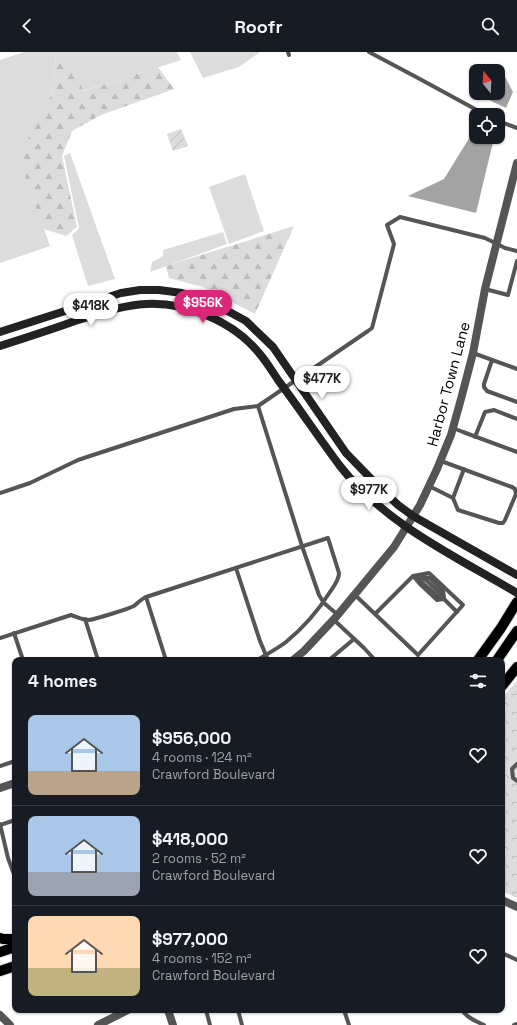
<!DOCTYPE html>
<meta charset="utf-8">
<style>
:root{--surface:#171b24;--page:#20242c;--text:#f1f3f6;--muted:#9ea1a6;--line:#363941;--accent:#db2777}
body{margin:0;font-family:"Space Grotesk",sans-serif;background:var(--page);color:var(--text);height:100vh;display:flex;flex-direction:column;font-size:15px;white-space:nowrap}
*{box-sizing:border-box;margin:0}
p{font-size:13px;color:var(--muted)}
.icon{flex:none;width:22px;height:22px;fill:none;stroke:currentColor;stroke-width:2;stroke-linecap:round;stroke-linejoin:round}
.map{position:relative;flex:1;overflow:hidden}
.details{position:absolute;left:12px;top:605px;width:493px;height:356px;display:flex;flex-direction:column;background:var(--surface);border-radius:8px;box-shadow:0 1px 3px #0004}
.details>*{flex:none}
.needle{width:26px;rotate:342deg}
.buttons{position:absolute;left:469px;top:12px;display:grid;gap:8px}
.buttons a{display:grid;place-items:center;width:36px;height:36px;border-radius:8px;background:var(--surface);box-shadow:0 1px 3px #0004;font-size:20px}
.price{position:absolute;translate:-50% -34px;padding:0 9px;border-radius:14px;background:#fff;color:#222;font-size:13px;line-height:26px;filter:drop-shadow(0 1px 2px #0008)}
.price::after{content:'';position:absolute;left:50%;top:24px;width:12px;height:9px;margin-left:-6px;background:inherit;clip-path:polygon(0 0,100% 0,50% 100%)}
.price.current{background:var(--accent);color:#fff}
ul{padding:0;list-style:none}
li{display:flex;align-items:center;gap:12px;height:100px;padding:0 16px}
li+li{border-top:1px solid var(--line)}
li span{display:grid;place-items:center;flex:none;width:112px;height:80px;border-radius:8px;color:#555}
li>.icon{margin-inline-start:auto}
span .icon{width:48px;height:48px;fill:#fffc;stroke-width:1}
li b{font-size:17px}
h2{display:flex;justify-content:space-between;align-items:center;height:48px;padding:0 16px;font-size:17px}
header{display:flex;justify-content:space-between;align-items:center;height:52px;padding:0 16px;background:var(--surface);font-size:18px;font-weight:800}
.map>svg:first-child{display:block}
</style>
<header><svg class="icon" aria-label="back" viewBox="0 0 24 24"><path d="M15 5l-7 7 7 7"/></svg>Roofr<svg class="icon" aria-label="search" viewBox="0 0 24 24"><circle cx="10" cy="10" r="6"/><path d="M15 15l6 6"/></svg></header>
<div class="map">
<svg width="517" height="973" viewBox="0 0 517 973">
<defs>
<pattern id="forest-firs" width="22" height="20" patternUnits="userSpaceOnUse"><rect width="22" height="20" fill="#dcdcdc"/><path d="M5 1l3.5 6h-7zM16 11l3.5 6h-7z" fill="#bbb"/></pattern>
<pattern id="park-crowns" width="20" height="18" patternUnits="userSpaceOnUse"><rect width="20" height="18" fill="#dcdcdc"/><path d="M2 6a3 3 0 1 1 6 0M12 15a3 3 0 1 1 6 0" fill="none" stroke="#bbb"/></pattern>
<pattern id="garden-furrows" width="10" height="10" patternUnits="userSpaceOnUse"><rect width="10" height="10" fill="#dcdcdc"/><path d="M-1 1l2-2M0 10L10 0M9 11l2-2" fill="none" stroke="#bbb"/></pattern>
</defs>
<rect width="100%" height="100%" fill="#fff"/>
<!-- grass -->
<g fill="#dcdcdc">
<polygon points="24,0 177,0 181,8 83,39 64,2 56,4 52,42 19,105 50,194 0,211 0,8"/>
<polygon points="190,0 260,0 239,15 203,26"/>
<polygon points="70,101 115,227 88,234 72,183 79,176 64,104"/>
<polygon points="245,122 264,179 229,192 209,135"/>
<polygon points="223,180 227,192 150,220 152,210 163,204 163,198"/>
</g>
<!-- forest -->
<g fill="url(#forest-firs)">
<polygon points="64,2 84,39 158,15 174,37 101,63 72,79 62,104 77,175 66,184 44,177 18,105 52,42 56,4"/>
<polygon points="294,174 255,262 203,235 169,226 166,214"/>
</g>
<!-- park -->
<polygon fill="url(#park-crowns)" points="517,629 517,846 502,839 502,646"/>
<!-- garden -->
<polygon fill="url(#garden-furrows)" points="181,77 188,94 173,99 167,82"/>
<!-- water -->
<g fill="#a3a3a3">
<polygon points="500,15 513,40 506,56 487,47 489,41 498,41 498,21"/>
<polygon points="473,80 476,81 476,85 491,85 494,86 476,161 408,144 444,127"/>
</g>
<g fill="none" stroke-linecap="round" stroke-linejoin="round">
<!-- primary casing -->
<g stroke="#dbdbdb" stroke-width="12">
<g id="primary">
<polyline points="478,608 501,576 517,550"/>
<polyline points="497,608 517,579"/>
<polyline points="502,634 517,615"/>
<polyline points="0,886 3,887 15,887"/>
<polyline points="0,900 15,895"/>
<polyline points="0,919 15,914"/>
</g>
</g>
<!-- lane -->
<g stroke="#555" stroke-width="4">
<polyline points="288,0 289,3"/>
<polyline points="369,0 418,26 486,63"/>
<polyline points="498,69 517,76"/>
<polyline points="485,237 508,243 517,209"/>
<polyline points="473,301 517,317"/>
<polyline points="492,308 484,332 484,335 487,339 517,350"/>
<polyline points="258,354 302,494 319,543 324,551 338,563"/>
<polyline points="453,376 463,380 517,400"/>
<polyline points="475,385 485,360 494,358 517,367"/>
<polyline points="429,434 453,446 458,458 499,471 503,471 505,468 516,442 515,437 512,435 441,409"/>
<polyline points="0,441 30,431 78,408 90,404 234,357 258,354 368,279 372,276 394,192 387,173 400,165 485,186 505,196 517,199"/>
<polyline points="453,446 464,417"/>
<polyline points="236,516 260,589 268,608"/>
<polyline points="414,524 426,528 441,542 444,547 457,560"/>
<polyline points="414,525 420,532 437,548 444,547"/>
<polyline points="423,525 430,526 443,539 444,545"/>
<polyline points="419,528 439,545 442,546"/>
<polyline points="355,543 418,603 463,553 429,521 413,524 375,562"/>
<polyline points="146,545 166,608"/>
<polyline points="85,567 98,608"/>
<polyline points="334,568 364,596 375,608"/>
<polyline points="14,581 23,608"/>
<path d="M0 586 71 563C77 565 83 568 89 568 96 567 128 557 134 554 138 551 141 547 146 545L328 486 339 521C339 528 334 534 330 540 318 559 303 576 286 590 277 597 267 602 257 608"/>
<polyline points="329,608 354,587"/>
<polyline points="517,712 512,717 513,726 517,729"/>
<polyline points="0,714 15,709"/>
<polyline points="0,772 8,806 15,825"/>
<polyline points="0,773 15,768"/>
<polyline points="502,901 517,908"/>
<polyline points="206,958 210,973"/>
<polyline points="238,958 242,973"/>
<polyline points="344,958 349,973"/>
<path d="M462 958C467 966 476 969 484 973"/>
<polyline points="514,973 517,972"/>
</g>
<!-- street -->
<g stroke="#555" stroke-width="8">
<polyline points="293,608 304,599 336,565 394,495 420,453 437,417 451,383 461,347 473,301 485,237 517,111"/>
<polyline points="0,736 15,731"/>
<polyline points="502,848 517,855"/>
<polyline points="168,958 173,973"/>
<polyline points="0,963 10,973"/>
<polyline points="98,973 128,958"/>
</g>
<!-- secondary -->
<g stroke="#222" stroke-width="8">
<polyline points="0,280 121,241 140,238 159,238 182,241 213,251 246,269 273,295 346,401 381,437 398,453 413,464 517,523"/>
<path d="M0 294C25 286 50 278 75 269 98 262 122 253 146 252 186 250 233 269 259 301 266 309 272 319 278 328 299 356 319 386 340 414 385 472 455 504 517 541"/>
</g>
<!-- primary -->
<use href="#primary" stroke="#000" stroke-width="10"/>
</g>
<g text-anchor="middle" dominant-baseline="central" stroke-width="4" stroke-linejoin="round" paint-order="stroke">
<!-- street labels -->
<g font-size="15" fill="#000" stroke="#fff">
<text transform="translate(448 332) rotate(-75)">Harbor Town Lane</text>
</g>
</g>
</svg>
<div class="buttons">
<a><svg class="needle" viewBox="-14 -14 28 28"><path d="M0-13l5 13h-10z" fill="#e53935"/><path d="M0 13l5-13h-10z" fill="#9ea1a6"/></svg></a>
<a><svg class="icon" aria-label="locate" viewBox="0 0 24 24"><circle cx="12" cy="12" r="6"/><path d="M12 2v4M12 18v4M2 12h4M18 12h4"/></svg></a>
</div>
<b class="price current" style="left:203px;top:272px">$956K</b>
<b class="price" style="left:91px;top:275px">$418K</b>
<b class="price" style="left:322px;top:348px">$477K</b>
<b class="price" style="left:369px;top:459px">$977K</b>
<section class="details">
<h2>4 homes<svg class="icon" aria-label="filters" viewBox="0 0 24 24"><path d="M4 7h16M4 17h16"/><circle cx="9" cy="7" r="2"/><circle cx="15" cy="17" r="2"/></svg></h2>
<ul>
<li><span style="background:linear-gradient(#a9c7e8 70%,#b9a48a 0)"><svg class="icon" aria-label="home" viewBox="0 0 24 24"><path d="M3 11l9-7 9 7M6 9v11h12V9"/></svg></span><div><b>$956,000</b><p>4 rooms · 124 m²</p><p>Crawford Boulevard</p></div><svg class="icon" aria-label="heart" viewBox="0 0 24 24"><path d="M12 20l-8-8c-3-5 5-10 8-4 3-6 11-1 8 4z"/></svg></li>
<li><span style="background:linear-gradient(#a9c7e8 70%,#9aa5b1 0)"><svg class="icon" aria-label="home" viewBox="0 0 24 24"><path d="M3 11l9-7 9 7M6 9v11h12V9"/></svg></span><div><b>$418,000</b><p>2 rooms · 52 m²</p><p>Crawford Boulevard</p></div><svg class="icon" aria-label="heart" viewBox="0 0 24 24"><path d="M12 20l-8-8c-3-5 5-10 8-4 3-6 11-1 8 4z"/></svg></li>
<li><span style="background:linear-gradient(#ffd9b3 65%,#c2b280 0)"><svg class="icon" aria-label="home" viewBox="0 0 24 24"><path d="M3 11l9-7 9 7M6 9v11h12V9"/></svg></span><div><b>$977,000</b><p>4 rooms · 152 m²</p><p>Crawford Boulevard</p></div><svg class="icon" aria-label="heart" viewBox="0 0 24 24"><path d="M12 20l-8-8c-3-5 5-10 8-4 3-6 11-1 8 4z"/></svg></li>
</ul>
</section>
</div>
